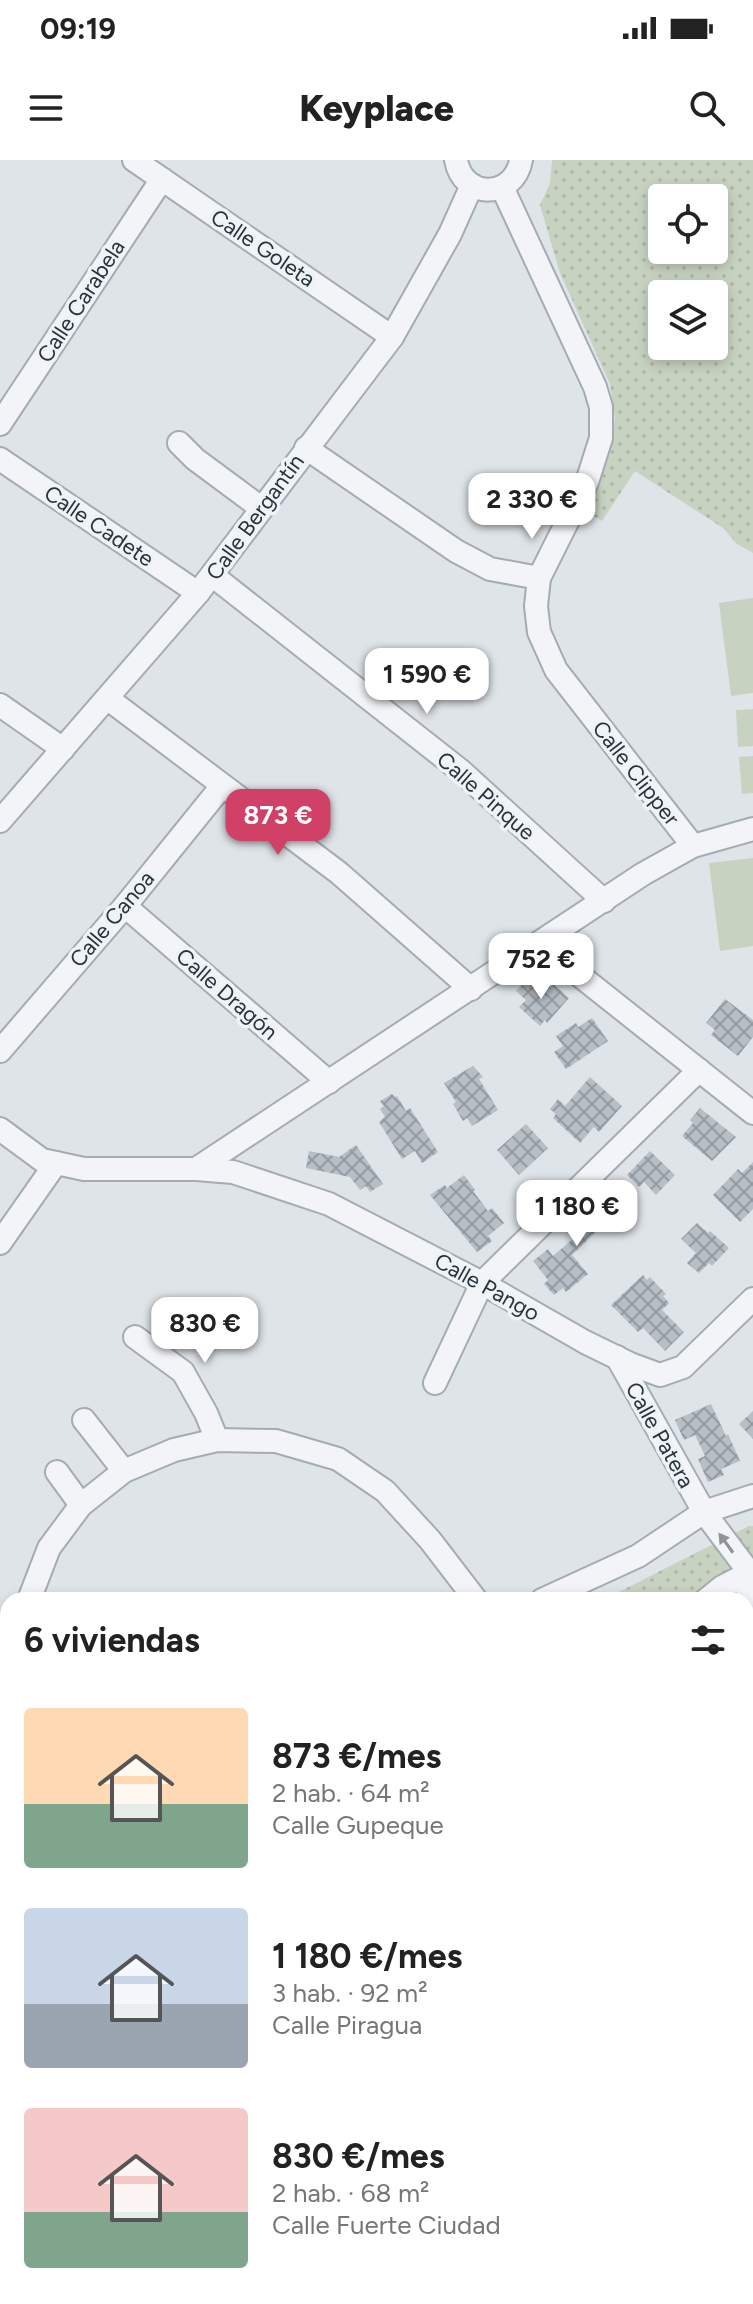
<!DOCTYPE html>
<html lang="es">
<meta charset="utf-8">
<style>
:root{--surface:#fff;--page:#f6f6f6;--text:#222;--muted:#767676;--accent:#d14167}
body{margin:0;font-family:Figtree,sans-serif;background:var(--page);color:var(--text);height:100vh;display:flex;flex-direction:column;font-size:30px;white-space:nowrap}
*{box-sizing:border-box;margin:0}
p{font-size:26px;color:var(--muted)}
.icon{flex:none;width:44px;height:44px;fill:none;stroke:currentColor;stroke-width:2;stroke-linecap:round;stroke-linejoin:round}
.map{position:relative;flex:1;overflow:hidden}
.side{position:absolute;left:0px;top:1432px;width:754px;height:712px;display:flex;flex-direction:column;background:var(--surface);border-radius:24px 24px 0 0;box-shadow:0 4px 12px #0003}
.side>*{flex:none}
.tools{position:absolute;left:648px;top:24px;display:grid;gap:16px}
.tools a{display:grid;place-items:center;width:80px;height:80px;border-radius:8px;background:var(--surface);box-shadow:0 4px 12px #0003;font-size:40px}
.price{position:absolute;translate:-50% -68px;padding:0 18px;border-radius:16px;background:#fff;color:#222;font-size:26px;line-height:52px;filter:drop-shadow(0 2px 4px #0008)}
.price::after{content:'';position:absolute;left:50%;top:48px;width:24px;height:18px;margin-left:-12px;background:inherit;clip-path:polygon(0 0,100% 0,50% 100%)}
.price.active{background:var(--accent);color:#fff}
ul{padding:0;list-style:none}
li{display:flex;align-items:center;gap:24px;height:200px;padding:0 24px}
li span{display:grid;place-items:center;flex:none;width:224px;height:160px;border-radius:8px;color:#555}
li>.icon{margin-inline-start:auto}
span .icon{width:96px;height:96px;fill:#fffc;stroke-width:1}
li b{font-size:34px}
h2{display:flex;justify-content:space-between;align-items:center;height:96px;padding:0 24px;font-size:34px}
.status{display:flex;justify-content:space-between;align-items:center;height:56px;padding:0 40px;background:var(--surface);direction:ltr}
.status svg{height:22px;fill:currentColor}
header{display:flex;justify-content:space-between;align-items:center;height:104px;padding:0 24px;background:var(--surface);font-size:36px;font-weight:800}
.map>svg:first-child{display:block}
</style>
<div class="status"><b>09:19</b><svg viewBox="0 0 49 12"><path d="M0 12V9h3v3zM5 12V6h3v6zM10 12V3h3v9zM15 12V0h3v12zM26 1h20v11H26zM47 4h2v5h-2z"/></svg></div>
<header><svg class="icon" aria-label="menu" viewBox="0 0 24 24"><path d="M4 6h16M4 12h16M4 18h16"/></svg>Keyplace<svg class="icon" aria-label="search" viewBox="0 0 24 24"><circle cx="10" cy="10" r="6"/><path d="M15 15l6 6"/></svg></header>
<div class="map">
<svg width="753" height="2144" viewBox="0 0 753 2144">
<defs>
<pattern id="grass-dots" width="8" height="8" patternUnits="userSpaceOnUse" patternTransform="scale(2)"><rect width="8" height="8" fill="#c7d3c0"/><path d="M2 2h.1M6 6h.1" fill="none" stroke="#abb6a6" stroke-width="1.8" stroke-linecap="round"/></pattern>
<pattern id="building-cross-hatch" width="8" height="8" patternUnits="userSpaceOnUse" patternTransform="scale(2)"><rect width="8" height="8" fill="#b6bec6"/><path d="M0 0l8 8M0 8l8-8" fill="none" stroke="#949ba2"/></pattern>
</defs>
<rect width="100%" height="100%" fill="#dfe4e9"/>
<!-- grass -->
<g fill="url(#grass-dots)" fill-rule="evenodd">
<path d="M552 0H753V393L737 384 723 368 635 311 602 361 584 351 610 294 615 258 610 224 560 113 540 45 550 23ZM662 38H714V90H662ZM662 134H714V186H662Z"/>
<polygon points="749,1366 753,1366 753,1936 746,1931 746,1440 603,1440"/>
</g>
<!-- garden -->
<g fill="#c7d3c0">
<polygon points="753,438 753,533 731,536 719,443"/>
<polygon points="753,549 753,586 738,587 736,550"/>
<polygon points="753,596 753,633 742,634 739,597"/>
<polygon points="753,698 753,786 720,791 709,703"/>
</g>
<!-- water -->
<polygon fill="#99b6ca" points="8,1881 8,2136 562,2136 567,2144 0,2144 0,1882"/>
<!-- building -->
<g fill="url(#building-cross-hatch)">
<polygon points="532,817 544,827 547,823 551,827 553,824 569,838 547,863 545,860 540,866 519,847 526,840 516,831 524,822 526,824"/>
<polygon points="725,839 753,860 753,877 738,896 711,875 715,870 706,863"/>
<polygon points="592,858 608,881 566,909 554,892 563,886 556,876 576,863 578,867"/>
<polygon points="473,906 483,917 479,919 498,950 472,966 467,958 463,961 453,944 456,942 444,923"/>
<polygon points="590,917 622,946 599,972 594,967 580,983 553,958 556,954 550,949 558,939 565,946"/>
<polygon points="392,934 395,937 397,936 406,951 410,948 438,992 422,1003 415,991 402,999 379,962 385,957 380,949 384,946 380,941"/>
<polygon points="700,948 736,977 712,1001 682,976 693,963 690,960"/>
<polygon points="526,964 548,988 519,1015 497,990"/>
<polygon points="356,985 383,1024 370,1032 366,1026 360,1030 350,1017 306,1008 309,991 339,997"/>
<polygon points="650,991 675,1015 656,1035 644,1022 639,1027 627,1015"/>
<polygon points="753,1002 753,1049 740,1062 713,1035 738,1009 742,1013"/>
<polygon points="464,1015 475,1030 473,1031 488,1051 492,1048 504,1063 488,1076 492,1081 477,1092 430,1035 445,1025 447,1028"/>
<polygon points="608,1035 629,1056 619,1066 611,1057 572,1095 588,1114 566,1132 563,1128 554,1135 544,1124 548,1120 533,1101 548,1089 553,1096 581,1072 576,1066"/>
<polygon points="697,1063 708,1073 710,1071 729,1088 712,1106 709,1103 699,1113 687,1103 696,1093 681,1079"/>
<polygon points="643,1115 647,1120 650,1117 666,1134 663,1136 669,1143 662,1150 684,1172 665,1191 643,1168 638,1172 611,1145"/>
<polygon points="711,1244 726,1276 728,1274 740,1301 721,1309 724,1315 708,1322 698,1299 705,1296 695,1275 684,1280 675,1260"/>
<polygon points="753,1251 753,1279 739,1264"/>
</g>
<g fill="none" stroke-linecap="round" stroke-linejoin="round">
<!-- minor casing -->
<g stroke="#a4abb3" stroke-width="26">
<g id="minor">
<polyline points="134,0 392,177"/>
<path d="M456 0C463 40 514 39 521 0"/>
<polyline points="502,27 595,227 601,247 601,278 587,322 539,418 536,446 539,472 556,510 693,686"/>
<polyline points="0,264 162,19"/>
<polyline points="179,283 195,299 261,348"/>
<polyline points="306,288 456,391 490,409 539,418"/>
<polyline points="0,299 198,433"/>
<polyline points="212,415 461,611 604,741"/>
<polyline points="107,538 339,713 471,829"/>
<polyline points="0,545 63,589"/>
<polyline points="0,661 198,433 392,177 450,74 472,25"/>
<polyline points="125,746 329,922"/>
<polyline points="540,784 753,953"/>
<polyline points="0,891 125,746 222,626"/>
<polyline points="0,969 42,1000 84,1009 196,1009 233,1012 329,1044 482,1123 585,1182 630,1204 660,1215 683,1207 753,1139"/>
<polyline points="196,1009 643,714 693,686 753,669"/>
<polyline points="0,1083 56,1003"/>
<polyline points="135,1177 183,1212 206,1253 217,1280"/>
<polyline points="617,1197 704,1352 749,1412 746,1453"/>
<polyline points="435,1223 482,1123 699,910"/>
<polyline points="84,1260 124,1311"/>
<polyline points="57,1312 81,1345"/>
<polyline points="29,1440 49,1388 81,1345 124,1311 174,1290 217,1280 276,1281 338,1299 385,1331 430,1380 476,1440"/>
<polyline points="542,1440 638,1396 704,1352 753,1336"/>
<polyline points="706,1440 722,1427 753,1411"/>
<polyline points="0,1562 8,1523"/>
<polyline points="0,1609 8,1609"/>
<polyline points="619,2136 623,2144"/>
</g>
</g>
<!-- minor -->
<use href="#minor" stroke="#f2f4f7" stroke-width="22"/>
</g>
<!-- one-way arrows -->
<defs><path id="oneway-solid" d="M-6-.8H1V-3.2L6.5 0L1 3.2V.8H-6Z" transform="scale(2)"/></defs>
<use fill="#8d949c" href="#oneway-solid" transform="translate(726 1383) rotate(-126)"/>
<g text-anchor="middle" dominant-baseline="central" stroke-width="7" stroke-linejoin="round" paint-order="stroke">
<!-- street labels -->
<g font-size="22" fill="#283340" stroke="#eff3f6">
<text transform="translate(263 88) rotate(34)">Calle Goleta</text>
<text transform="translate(81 141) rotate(-57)">Calle Carabela</text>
<text transform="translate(255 357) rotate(-54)">Calle Bergantín</text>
<text transform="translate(99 366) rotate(34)">Calle Cadete</text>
<text transform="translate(636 613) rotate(52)">Calle Clipper</text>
<text transform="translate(486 636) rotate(41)">Calle Pinque</text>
<text transform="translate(112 759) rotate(-50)">Calle Canoa</text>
<text transform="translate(227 834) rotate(41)">Calle Dragón</text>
<text transform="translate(487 1127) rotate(29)">Calle Pango</text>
<text transform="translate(660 1275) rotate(61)">Calle Patera</text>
</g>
</g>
</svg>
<div class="tools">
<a><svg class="icon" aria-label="locate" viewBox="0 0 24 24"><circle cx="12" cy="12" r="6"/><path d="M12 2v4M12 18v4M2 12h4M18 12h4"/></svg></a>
<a><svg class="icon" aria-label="layers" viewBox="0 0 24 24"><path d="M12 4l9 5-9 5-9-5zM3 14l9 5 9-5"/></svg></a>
</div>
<b class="price" style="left:532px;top:381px">2 330 €</b>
<b class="price" style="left:427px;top:556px">1 590 €</b>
<b class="price active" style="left:278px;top:697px">873 €</b>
<b class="price" style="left:541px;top:841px">752 €</b>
<b class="price" style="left:577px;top:1088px">1 180 €</b>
<b class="price" style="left:205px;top:1205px">830 €</b>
<section class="side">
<h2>6 viviendas<svg class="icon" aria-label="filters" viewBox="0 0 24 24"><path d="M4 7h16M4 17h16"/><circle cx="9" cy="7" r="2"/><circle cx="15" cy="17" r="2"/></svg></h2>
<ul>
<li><span style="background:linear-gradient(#ffd9b3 60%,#7fa58c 0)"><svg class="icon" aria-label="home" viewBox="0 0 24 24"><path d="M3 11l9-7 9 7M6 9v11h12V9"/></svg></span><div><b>873 €/mes</b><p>2 hab. · 64 m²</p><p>Calle Gupeque</p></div></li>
<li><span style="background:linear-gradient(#c9d6e8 60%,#9aa5b1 0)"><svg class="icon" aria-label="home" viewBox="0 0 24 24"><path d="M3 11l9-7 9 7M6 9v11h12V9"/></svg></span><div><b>1 180 €/mes</b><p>3 hab. · 92 m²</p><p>Calle Piragua</p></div></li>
<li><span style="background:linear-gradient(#f6c9c9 65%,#7fa58c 0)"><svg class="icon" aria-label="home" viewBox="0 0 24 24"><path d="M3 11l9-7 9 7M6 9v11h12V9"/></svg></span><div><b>830 €/mes</b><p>2 hab. · 68 m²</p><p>Calle Fuerte Ciudad</p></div></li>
</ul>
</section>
</div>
